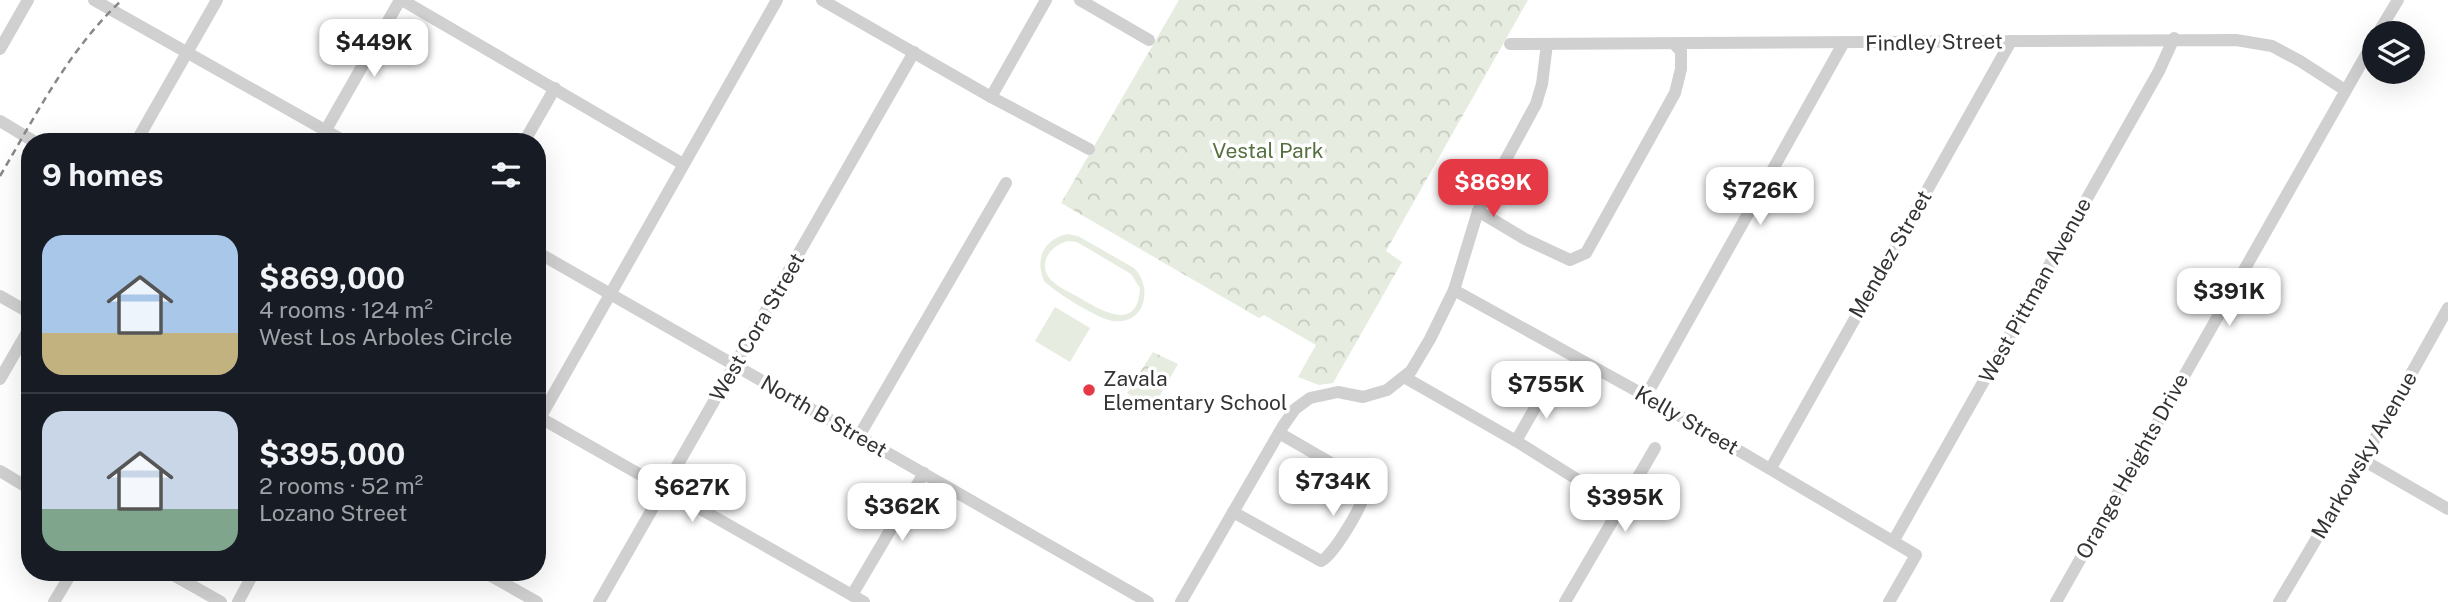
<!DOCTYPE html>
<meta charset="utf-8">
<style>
:root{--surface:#171b24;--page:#20242c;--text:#f1f3f6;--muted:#9ea1a6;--line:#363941;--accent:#e63946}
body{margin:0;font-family:"Public Sans",sans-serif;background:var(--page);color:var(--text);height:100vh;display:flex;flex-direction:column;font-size:26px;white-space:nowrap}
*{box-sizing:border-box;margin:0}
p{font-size:23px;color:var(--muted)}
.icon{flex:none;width:38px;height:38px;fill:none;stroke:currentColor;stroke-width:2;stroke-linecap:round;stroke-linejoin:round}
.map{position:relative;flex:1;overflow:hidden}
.panel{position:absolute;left:21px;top:133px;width:525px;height:448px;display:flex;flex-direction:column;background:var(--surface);border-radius:28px;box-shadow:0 7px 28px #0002}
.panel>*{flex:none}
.tools{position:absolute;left:2362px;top:21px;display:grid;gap:14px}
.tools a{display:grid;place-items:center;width:63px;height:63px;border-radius:50%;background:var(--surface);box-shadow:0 7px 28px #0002;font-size:35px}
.price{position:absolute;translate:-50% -60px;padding:0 16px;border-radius:14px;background:#fff;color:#222;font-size:23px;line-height:46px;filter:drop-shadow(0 2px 4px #0008)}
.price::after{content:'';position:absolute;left:50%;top:42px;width:21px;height:16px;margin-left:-10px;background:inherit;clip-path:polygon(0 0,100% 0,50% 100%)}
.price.selected{background:var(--accent);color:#fff}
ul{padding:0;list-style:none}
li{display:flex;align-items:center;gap:21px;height:175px;padding:0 21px}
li+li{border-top:2px solid var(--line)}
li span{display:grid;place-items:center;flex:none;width:196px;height:140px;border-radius:21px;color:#555}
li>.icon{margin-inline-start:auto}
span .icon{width:84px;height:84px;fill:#fffc;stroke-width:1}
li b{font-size:30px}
h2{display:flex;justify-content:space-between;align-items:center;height:84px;padding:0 21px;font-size:30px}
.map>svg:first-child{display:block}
</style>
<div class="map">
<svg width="2448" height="602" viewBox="0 0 2448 602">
<defs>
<pattern id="forest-crowns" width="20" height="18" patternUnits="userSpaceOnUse" patternTransform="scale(1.75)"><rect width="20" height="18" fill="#e6ecdf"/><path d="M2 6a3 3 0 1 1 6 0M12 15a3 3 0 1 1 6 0" fill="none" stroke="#c6cbc0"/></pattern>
</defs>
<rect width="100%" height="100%" fill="#fff"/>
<!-- grass -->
<g fill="#e6ecdf" fill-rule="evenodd">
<path d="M1067 234 1078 236 1134 268C1153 287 1146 324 1114 321 1099 320 1055 292 1044 281 1035 259 1043 240 1067 234ZM1068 241 1077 242 1131 274 1140 288C1138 332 1103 312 1080 298 1071 293 1060 288 1052 281 1036 265 1050 245 1068 241Z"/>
<polygon points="1055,307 1090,328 1070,362 1035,341"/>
</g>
<!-- forest -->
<g fill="url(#forest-crowns)">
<polygon points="1179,0 1528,0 1386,251 1402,262 1333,383 1319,385 1298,377 1316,345 1264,315 1259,318 1061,203"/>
<polygon points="1153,352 1178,364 1159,397 1156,400 1135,398 1127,393"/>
</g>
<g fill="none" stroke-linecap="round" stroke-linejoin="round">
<!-- minor -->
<g stroke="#d0d0d0" stroke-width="12">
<polyline points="94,0 346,142"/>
<polyline points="402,0 683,164"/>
<polyline points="822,0 991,97 1089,149"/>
<polyline points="1080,0 1149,40"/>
<polyline points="2378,33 2398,0"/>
<polyline points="1510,44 2236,40 2272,46 2300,61 2345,90"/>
<polyline points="0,49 28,0"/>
<polyline points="991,97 1046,0"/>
<polyline points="0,121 35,142"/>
<polyline points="136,142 217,0"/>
<polyline points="319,142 400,0"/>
<polyline points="524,142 555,88"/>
<polyline points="1478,211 1525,239 1570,260 1586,253 1675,93 1681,69 1681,51 1674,44"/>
<polyline points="537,252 1148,602"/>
<polyline points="1454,290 1646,396 1916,555 1889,602"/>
<polyline points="0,296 30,313"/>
<polyline points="1404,377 1516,441 1621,507"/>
<polyline points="0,379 30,327"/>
<polyline points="1646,396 1844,42"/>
<polyline points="537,416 864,602"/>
<polyline points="540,418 777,0"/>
<polyline points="859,436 1006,183"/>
<polyline points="1516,441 1548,385"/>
<polyline points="2363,460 2448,509"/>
<polyline points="1771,468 2011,41"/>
<polyline points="0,471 30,489"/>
<path d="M1233 512 1321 561C1332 557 1363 506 1364 493 1364 488 1360 483 1357 478L1279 433"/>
<polyline points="1894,540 2159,71 2174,38"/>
<polyline points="168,572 221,602"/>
<polyline points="484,572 537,602"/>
<polyline points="852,595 924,473"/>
<polyline points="54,602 72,572"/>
<polyline points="238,602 254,572"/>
<polyline points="599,602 914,52"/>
<polyline points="1181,602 1283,426 1295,409 1310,398 1338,392 1363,397 1387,390 1411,371 1430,339 1454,290 1478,211 1536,104 1542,84 1547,44"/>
<polyline points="1565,602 1655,448"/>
<polyline points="2056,602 2375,39"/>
<polyline points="2279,602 2363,460 2448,308"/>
</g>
<!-- rail -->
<path stroke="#888" stroke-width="2.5" stroke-dasharray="7 5" stroke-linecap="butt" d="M0 176C36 115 69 49 122 0"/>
</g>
<!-- markers -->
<circle fill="#e63946" stroke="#fff" stroke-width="2.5" cx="1089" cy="390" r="7"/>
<g text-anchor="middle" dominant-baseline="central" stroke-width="7" stroke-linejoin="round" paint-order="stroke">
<!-- street labels -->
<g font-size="21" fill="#333" stroke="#fff">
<text transform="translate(1934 42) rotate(-1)">Findley Street</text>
<text transform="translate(1890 254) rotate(-60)">Mendez Street</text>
<text transform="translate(2035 290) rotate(-61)">West Pittman Avenue</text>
<text transform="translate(757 327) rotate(-60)">West Cora Street</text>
<text transform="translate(824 416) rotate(30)">North B Street</text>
<text transform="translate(1687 420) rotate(30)">Kelly Street</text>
<text transform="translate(2364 455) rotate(-60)">Markowsky Avenue</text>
<text transform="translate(2132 466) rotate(-61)">Orange Heights Drive</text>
</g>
<!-- park labels -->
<g font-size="21" fill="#56703f" stroke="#fff">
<text x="1268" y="150">Vestal Park</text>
</g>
<!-- poi labels -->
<g font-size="21" fill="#333" stroke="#fff" text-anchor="start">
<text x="1103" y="378">Zavala<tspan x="1103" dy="24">Elementary School</tspan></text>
</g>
</g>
</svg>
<div class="tools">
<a><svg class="icon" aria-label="layers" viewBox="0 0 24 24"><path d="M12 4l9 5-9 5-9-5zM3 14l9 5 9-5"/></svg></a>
</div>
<b class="price" style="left:374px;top:79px">$449K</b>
<b class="price selected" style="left:1493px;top:219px">$869K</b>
<b class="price" style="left:1760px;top:227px">$726K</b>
<b class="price" style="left:2229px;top:328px">$391K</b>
<b class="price" style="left:1546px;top:421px">$755K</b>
<b class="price" style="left:1333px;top:518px">$734K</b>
<b class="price" style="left:692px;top:524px">$627K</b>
<b class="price" style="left:1625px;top:534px">$395K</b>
<b class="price" style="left:902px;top:543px">$362K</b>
<section class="panel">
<h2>9 homes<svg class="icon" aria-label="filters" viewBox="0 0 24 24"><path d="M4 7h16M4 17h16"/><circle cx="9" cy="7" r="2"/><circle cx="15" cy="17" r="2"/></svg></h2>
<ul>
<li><span style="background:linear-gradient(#a9c7e8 70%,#c2b280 0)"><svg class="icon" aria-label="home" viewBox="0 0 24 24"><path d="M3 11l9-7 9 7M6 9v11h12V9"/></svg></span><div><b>$869,000</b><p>4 rooms · 124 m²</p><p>West Los Arboles Circle</p></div></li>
<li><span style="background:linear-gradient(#c9d6e8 70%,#7fa58c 0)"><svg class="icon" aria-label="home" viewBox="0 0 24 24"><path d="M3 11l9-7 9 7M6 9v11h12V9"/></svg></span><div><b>$395,000</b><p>2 rooms · 52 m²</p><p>Lozano Street</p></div></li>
</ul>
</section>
</div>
